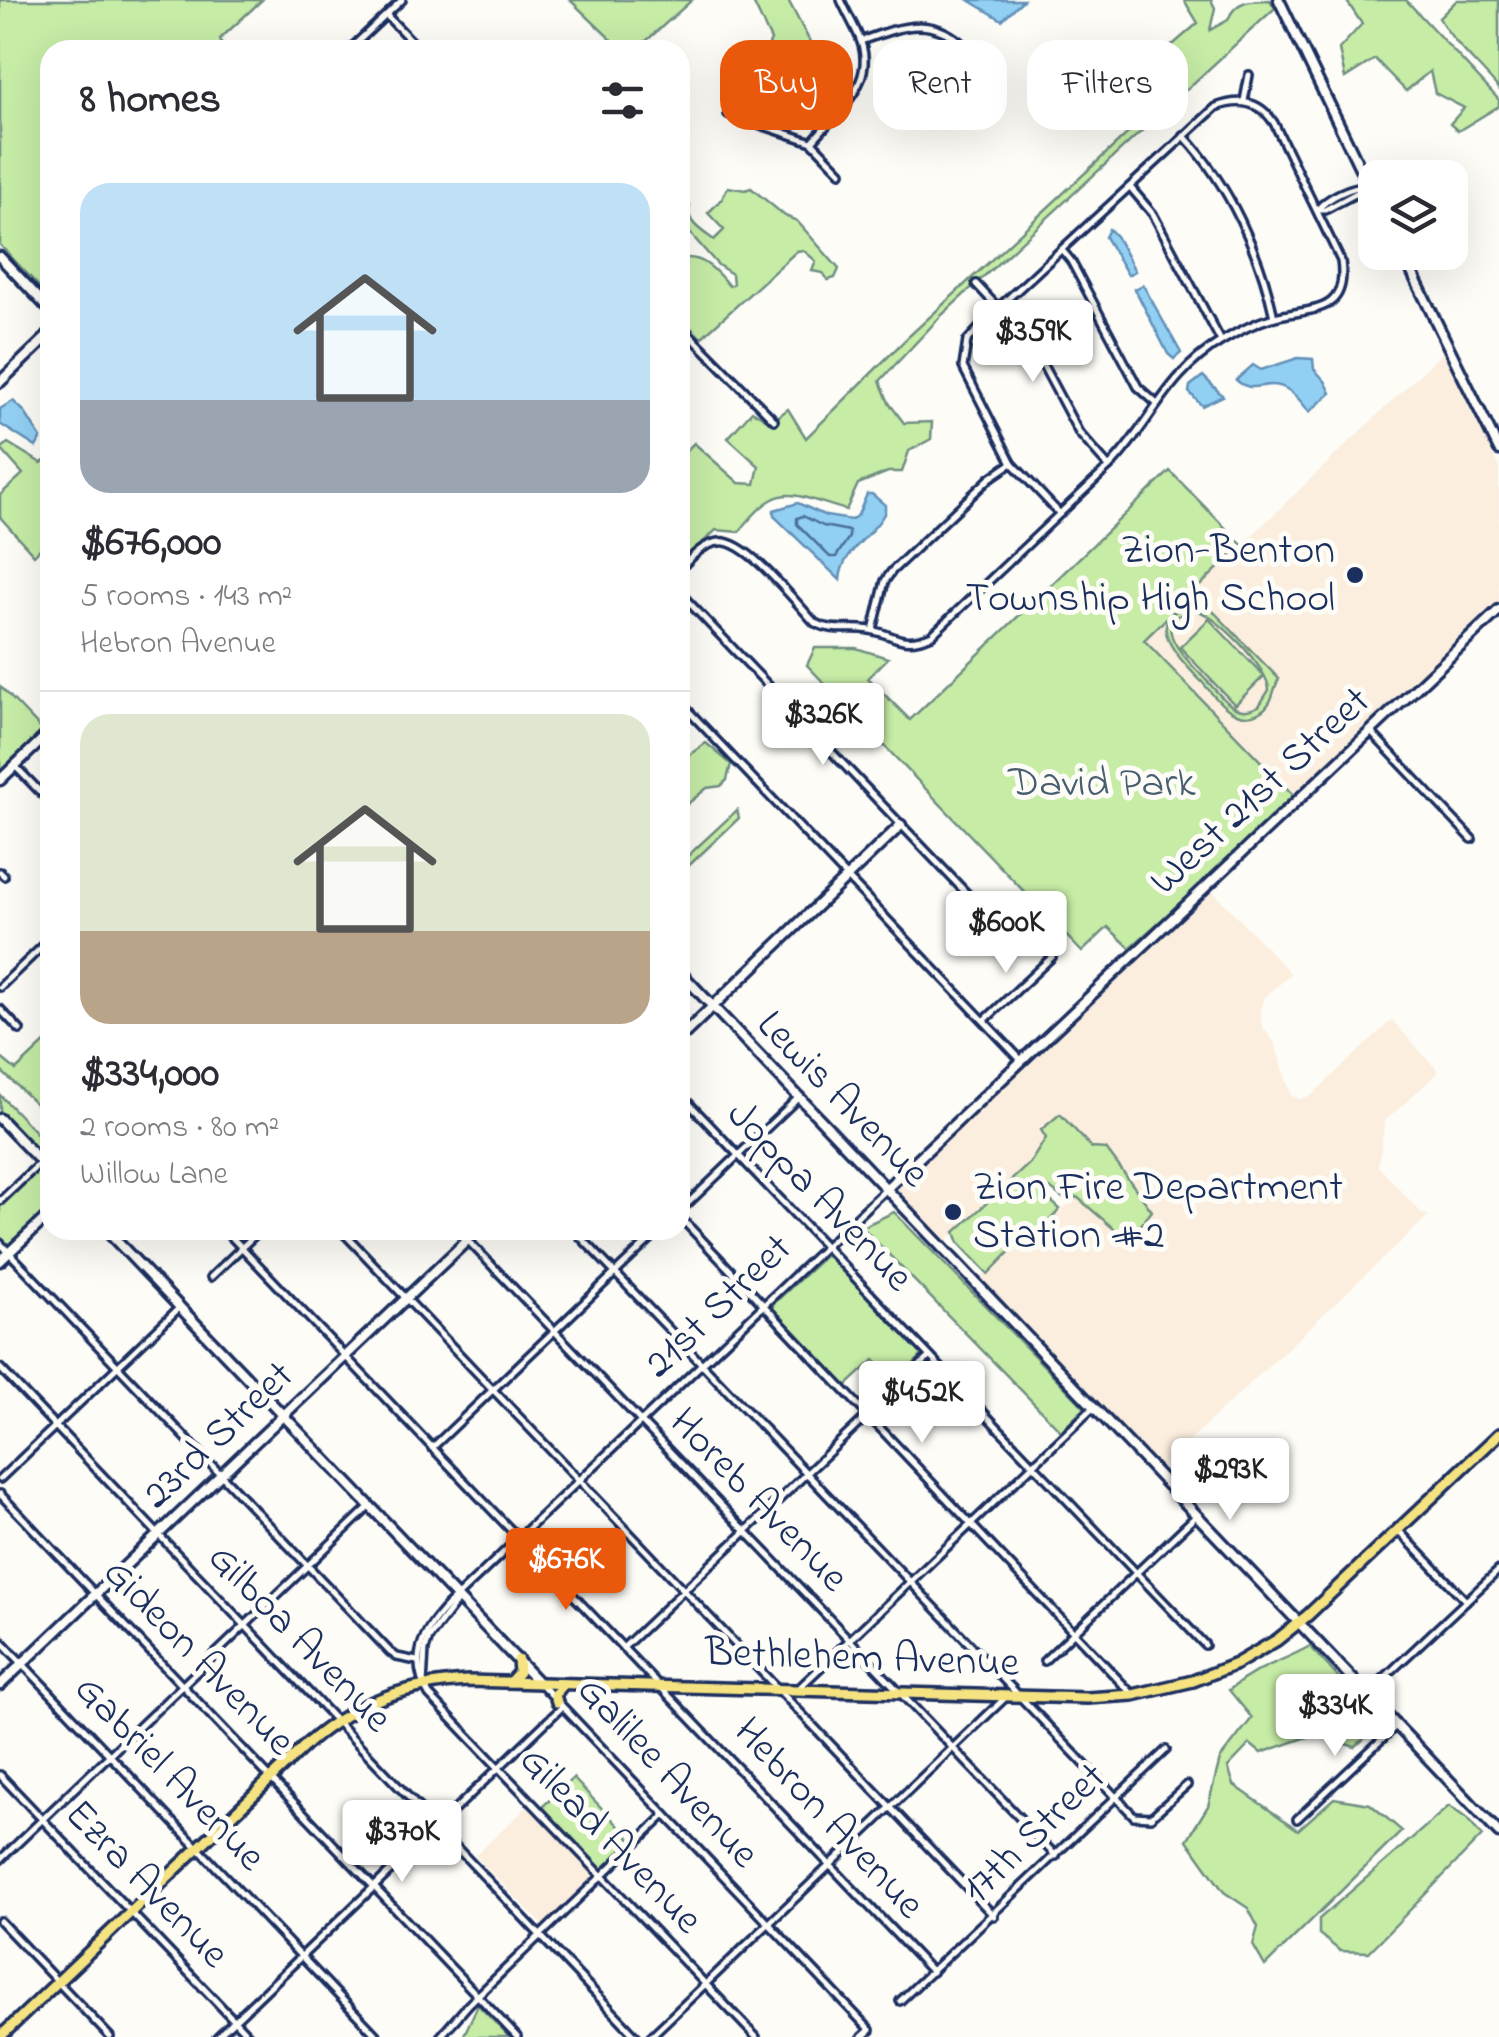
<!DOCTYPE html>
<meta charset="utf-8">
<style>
:root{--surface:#fff;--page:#f7f7f7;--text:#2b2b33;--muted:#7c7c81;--line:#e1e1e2;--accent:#ea580c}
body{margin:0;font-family:"Indie Flower",sans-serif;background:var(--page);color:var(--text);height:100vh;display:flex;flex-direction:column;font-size:38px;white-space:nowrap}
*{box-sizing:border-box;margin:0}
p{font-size:32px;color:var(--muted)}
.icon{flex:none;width:55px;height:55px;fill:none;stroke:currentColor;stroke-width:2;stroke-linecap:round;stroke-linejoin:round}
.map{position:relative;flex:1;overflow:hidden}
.details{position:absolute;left:40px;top:40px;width:650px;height:1200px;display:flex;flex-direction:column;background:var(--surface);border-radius:30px;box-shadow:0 10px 40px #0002}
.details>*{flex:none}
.banner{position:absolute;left:720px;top:40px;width:628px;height:90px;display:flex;gap:20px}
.fabs{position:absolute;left:1358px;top:160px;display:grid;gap:20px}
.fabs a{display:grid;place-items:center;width:110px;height:110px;border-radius:20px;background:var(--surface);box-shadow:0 10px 40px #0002;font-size:50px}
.price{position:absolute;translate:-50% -85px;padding:0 22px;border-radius:10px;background:#fff;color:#222;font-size:32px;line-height:65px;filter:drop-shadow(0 2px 5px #0008)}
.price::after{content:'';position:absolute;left:50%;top:60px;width:30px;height:22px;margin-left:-15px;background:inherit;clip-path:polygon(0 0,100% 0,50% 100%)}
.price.selected{background:var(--accent);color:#fff}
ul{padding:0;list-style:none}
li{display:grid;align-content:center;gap:20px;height:530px;padding:0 40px}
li+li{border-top:2px solid var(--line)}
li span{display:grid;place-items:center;height:310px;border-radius:30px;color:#555}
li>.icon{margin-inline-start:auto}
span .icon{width:180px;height:180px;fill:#fffc;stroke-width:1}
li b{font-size:42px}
h2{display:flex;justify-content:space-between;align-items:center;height:120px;padding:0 40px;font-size:42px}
.tag{padding:0 35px;border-radius:30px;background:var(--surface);box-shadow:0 10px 40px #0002;font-size:35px;line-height:90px}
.tag.selected{background:var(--accent);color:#fff}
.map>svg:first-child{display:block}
</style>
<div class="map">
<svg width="1499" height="2037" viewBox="0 0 1499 2037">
<rect width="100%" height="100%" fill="#fdfcf7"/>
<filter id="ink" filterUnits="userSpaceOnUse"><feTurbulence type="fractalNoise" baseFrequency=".01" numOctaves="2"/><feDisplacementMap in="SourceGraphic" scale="20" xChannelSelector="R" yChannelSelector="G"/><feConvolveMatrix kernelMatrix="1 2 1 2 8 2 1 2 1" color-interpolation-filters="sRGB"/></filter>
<g filter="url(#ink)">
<!-- built -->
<g fill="#fbeede">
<polygon points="1444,351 1499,468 1499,605 1297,799 1144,639"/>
<polygon points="1210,888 1291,974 1265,997 1260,1009 1262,1027 1275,1043 1291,1095 1299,1099 1312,1095 1392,1020 1439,1072 1385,1121 1378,1166 1422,1214 1429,1215 1158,1470 981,1278 1030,1230 1042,1229 1076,1197 1128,1241 1092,1148 1061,1114 1030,1163 944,1243 896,1190"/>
<polygon points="530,1804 595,1873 595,1877 544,1926 475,1856"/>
</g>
<!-- green -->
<g fill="#c6eca6" stroke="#708e82" stroke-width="2.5" fill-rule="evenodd">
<polygon points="0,0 262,0 220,39 223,50 50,50 50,298 0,245"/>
<polygon points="570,0 692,0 636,50 622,50"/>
<polygon points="752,0 788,0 819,59 805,79 787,84 767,74 763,60 771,40"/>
<path d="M1184 0H1211L1215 8 1210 30 1228 20C1235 0 1251 0 1270 0L1275 8 942 315 880 381 889 403 904 423 932 422 931 439 909 451 902 472H888L858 484 846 510C788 493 780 480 739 532L716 530 680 564V457L694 443 739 483 755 484 759 466 728 438 752 411 771 422 788 409 806 438 906 339 1181 84 1166 59 1168 49 1198 23Z"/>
<polygon points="1346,0 1406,0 1499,100 1499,106 1458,131 1450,124 1464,108 1435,93 1430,71 1406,91 1375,59 1345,78 1339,49 1362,24"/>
<path d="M1457 0H1499V89C1479 65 1454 44 1439 18Z"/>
<path d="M728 187 745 190 751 188 785 216 797 221 839 269 835 278 828 280 823 273 812 271 816 261 803 250 797 251 701 338 680 317V259C701 254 715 269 729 286L733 284 732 274 718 265 689 232V226L680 217V203L690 206C685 222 702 231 714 240L724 230 708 213 722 199Z"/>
<polygon points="8,443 41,463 50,458 50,538 34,555 0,517 0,495 23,474 1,449"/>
<polygon points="1170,471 1242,545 1144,640 1297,799 1130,948 1108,927 1082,952 807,665 815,648 856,648 888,658 868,678 910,720"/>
<path d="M1192 605 1213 611 1279 679C1272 690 1274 704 1260 712 1253 716 1244 717 1237 714 1223 709 1211 692 1202 682 1182 662 1137 618 1192 605ZM1194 610C1215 612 1269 669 1269 690L1259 706C1251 710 1244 712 1235 708 1224 702 1215 689 1206 680 1190 663 1142 620 1194 610Z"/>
<polygon points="1209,619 1264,676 1235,705 1180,647"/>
<polygon points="0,686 43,731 0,771"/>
<polygon points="706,743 731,764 727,780 721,786 707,788 680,810 680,752 686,757"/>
<polygon points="737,810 739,818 680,874 680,863"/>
<polygon points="50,1038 50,1117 0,1070 0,1057 16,1070"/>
<polygon points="0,1095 45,1142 50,1137 50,1213 0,1261 0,1201 41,1162 0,1119"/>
<polygon points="1060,1114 1092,1148 1106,1149 1152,1211 1128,1241 1077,1197 1068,1202 1046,1185 1035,1187 1060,1209 1042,1229 1030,1231 988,1274 959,1243 955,1232 1030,1163 1046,1138 1041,1130"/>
<polygon points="894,1212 1085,1408 1061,1431 862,1227"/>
<polygon points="825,1256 831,1258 922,1355 897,1382 874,1360 846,1386 773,1309 773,1304"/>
<path d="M1310 1646 1377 1721 1373 1730 1355 1747 1316 1734 1261 1753 1250 1744 1228 1767 1234 1785 1298 1830 1334 1798 1370 1804 1402 1831 1265 1966 1253 1945 1258 1927 1248 1908 1224 1892 1187 1840 1208 1806 1220 1759 1252 1718 1229 1690C1260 1665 1278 1664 1310 1646Z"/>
<polygon points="573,1778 633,1841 604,1868 600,1868 542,1807"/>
<polygon points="1449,1806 1466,1818 1482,1836 1369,1952 1340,1951 1319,1934 1319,1919"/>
<polygon points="478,2005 509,2037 463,2037"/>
</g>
<!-- water -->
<g fill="#92d0f3" stroke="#6290b7" stroke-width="2.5">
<polygon points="969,0 1023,0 1002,20"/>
<polygon points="1109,229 1116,236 1135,271 1128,275 1105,237"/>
<polygon points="1143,285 1181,353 1174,359 1168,354 1135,289"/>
<path d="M1298 358 1313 359 1314 369 1325 381 1331 393 1309 412C1273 361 1261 402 1236 380L1253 365 1261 370Z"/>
<polygon points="1203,376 1223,396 1202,406 1189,392 1190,386"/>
<polygon points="13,401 24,411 41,438 36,447 0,424 0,409"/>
<path d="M867 494H872L885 505V512C873 537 842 549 840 580L774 516V510L798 503 826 516 851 520 858 515Z"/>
</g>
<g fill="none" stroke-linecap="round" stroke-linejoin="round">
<!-- shore -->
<polygon stroke="#4b6f9a" stroke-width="2.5" points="803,516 823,526 849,531 849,537 836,557 830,557 797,524 797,518"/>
<!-- street casing -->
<g stroke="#1b2f5e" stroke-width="12">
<g id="street">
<polyline points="387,16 420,50"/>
<path d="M861 41C904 25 934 14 970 51"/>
<polyline points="349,50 402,0"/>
<polyline points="1244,101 1249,75"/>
<polyline points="728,114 812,142 841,172"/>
<path d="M1184 136C1229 184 1260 253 1274 317"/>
<path d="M812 142C836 112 876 85 861 42 856 28 847 14 841 0"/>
<polyline points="1130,187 1153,214 1221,341"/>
<path d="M1317 210C1328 197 1351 186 1367 186"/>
<polyline points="1317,210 1325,210 1368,187"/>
<polyline points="1062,250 1071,261 1138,387 1156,403"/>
<polyline points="976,284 1031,343 1079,433 1109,467"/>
<polyline points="680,325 774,420"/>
<path d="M680 569C691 558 702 544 719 542 746 538 796 603 815 623 835 633 850 626 870 630 897 635 902 648 932 635L1109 467C1151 425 1166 374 1222 341 1237 332 1254 323 1271 318 1308 307 1349 317 1341 261L1274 123C1260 101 1240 98 1216 107L998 308 967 341 963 367 1012 463 1060 514"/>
<polyline points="680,593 992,920"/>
<polyline points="873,630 885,581 892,571 990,478 1012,463"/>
<polyline points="680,702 1021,1060"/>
<polyline points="1370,731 1472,839"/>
<polyline points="15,766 50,802"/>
<polyline points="0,872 4,876"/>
<polyline points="0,987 50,939"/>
<polyline points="0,1009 20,1030"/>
<polyline points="985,1020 1052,957"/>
<polyline points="680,1094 1205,1645"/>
<polyline points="0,1201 41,1162"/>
<polyline points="680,1211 799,1097"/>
<polyline points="680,1217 1133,1695"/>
<polyline points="225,1230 932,1972"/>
<polyline points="341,1230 994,1916"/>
<polyline points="458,1230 1056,1856"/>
<polyline points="574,1230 1134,1816 1151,1817 1187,1785"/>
<polyline points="0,1243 390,1652 397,1657 417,1661"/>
<polyline points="211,1277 260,1230"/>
<polyline points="0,1368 637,2037"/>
<polyline points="432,1448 660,1230"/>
<polyline points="0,1479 179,1308"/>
<polyline points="0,1494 517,2037"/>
<polyline points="1399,1531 1466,1601"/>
<polyline points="0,1640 378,2037"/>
<polyline points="623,1648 929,1357"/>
<polyline points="1044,1661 1197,1515"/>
<polyline points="423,1685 425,1650 429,1638 457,1601"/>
<polyline points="542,1685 870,2030 862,2037"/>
<polyline points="799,1688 1094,1407"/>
<polyline points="1367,1694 1499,1570"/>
<polyline points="0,1775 250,2037"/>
<polyline points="1297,1819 1397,1725"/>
<polyline points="0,1860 370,1506"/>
<polyline points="0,1921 110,2037"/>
<polyline points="900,2001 1166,1750"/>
<polyline points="217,2037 562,1707"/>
<polyline points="440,2037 468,2005 665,1815"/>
<polyline points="650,2037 1006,1697"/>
<path d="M756 2037 429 1695C408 1660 422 1632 448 1605L886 1189"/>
</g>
</g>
<!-- secondary casing -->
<g stroke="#1b2f5e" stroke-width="15">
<g id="secondary">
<polyline points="1279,0 1375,199"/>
<polyline points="1402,252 1499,450"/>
<polyline points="0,257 50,310"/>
<polyline points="0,382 50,334"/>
<polyline points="0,780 50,732"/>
<polyline points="680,972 1499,1833"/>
<polyline points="680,1038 901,825"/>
<polyline points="0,1119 50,1171"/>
<polyline points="886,1189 1499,610"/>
<polyline points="106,1230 539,1683"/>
<polyline points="0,1261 50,1214"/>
<polyline points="0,1685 478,1230"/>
</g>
</g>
<!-- primary casing -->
<g stroke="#1b2f5e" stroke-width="16">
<g id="primary">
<polyline points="510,1682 519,1672 518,1660"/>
<polyline points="557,1702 555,1695 563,1684"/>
<path d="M0 2037 309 1742C356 1702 407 1684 468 1681L1087 1698 1133 1695 1193 1681 1236 1664 1277 1640 1308 1615 1499 1434"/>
</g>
</g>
<!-- street -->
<use href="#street" stroke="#fdfcf7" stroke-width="5"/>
<!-- secondary -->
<use href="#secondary" stroke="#fdfcf7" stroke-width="8"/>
<!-- primary -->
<use href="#primary" stroke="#f5e382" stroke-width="9"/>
</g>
</g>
<!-- markers -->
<g fill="#1b2f5e" stroke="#fdfcf7" stroke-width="4">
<circle cx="1355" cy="575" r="10"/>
<circle cx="953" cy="1212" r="10"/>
</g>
<g text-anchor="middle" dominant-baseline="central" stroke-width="10" stroke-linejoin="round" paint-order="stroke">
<!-- poi labels -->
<g font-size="42" fill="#1b2f5e" stroke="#fdfcf7" text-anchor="end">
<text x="1335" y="551">Zion-Benton<tspan x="1335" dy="48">Township High School</tspan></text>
<text x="973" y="1188" text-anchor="start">Zion Fire Department<tspan x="973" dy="48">Station #2</tspan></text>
</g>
<!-- park labels -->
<g font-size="42" fill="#465e70" stroke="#fdfcf7">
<text x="1102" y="784">David Park</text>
</g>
<!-- street labels -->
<g font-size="42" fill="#1b2f5e" stroke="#fdfcf7">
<text transform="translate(1261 792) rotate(-43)">West 21st Street</text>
<text transform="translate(842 1100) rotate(46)">Lewis Avenue</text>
<text transform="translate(819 1197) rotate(46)">Joppa Avenue</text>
<text transform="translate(719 1307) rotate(-44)">21st Street</text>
<text transform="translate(219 1436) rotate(-44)">23rd Street</text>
<text transform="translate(758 1501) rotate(46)">Horeb Avenue</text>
<text transform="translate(299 1639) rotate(46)">Gilboa Avenue</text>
<text transform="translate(198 1658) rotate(46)">Gideon Avenue</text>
<text transform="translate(862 1659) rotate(2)">Bethlehem Avenue</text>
<text transform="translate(667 1773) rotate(47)">Galilee Avenue</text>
<text transform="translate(169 1774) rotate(46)">Gabriel Avenue</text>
<text transform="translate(828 1819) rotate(47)">Hebron Avenue</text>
<text transform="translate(1035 1834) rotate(-44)">17th Street</text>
<text transform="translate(610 1841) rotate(46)">Gilead Avenue</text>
<text transform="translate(146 1885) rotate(46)">Ezra Avenue</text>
</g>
</g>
</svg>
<div class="fabs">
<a><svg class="icon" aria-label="layers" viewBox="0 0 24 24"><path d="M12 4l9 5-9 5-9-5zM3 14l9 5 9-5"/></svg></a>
</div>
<b class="price" style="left:1033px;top:385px">$359K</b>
<b class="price" style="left:823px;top:768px">$326K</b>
<b class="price" style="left:1006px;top:976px">$600K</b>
<b class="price" style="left:922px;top:1446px">$452K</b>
<b class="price" style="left:1230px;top:1523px">$293K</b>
<b class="price selected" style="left:566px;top:1613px">$676K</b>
<b class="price" style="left:1335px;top:1759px">$334K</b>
<b class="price" style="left:402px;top:1885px">$370K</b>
<div class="banner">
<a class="tag selected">Buy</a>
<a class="tag">Rent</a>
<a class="tag">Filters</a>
</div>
<section class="details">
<h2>8 homes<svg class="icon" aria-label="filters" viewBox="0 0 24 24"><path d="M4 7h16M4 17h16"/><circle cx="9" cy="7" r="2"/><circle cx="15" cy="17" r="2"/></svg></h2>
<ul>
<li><span style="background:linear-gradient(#bfe0f5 70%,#9aa5b1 0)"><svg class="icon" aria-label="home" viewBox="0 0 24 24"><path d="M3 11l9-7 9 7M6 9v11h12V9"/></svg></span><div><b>$676,000</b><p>5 rooms · 143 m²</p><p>Hebron Avenue</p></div></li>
<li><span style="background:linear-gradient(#dfe7d0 70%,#b9a48a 0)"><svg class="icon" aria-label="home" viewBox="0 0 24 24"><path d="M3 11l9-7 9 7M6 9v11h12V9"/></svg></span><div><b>$334,000</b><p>2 rooms · 80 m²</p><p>Willow Lane</p></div></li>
</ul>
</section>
</div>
